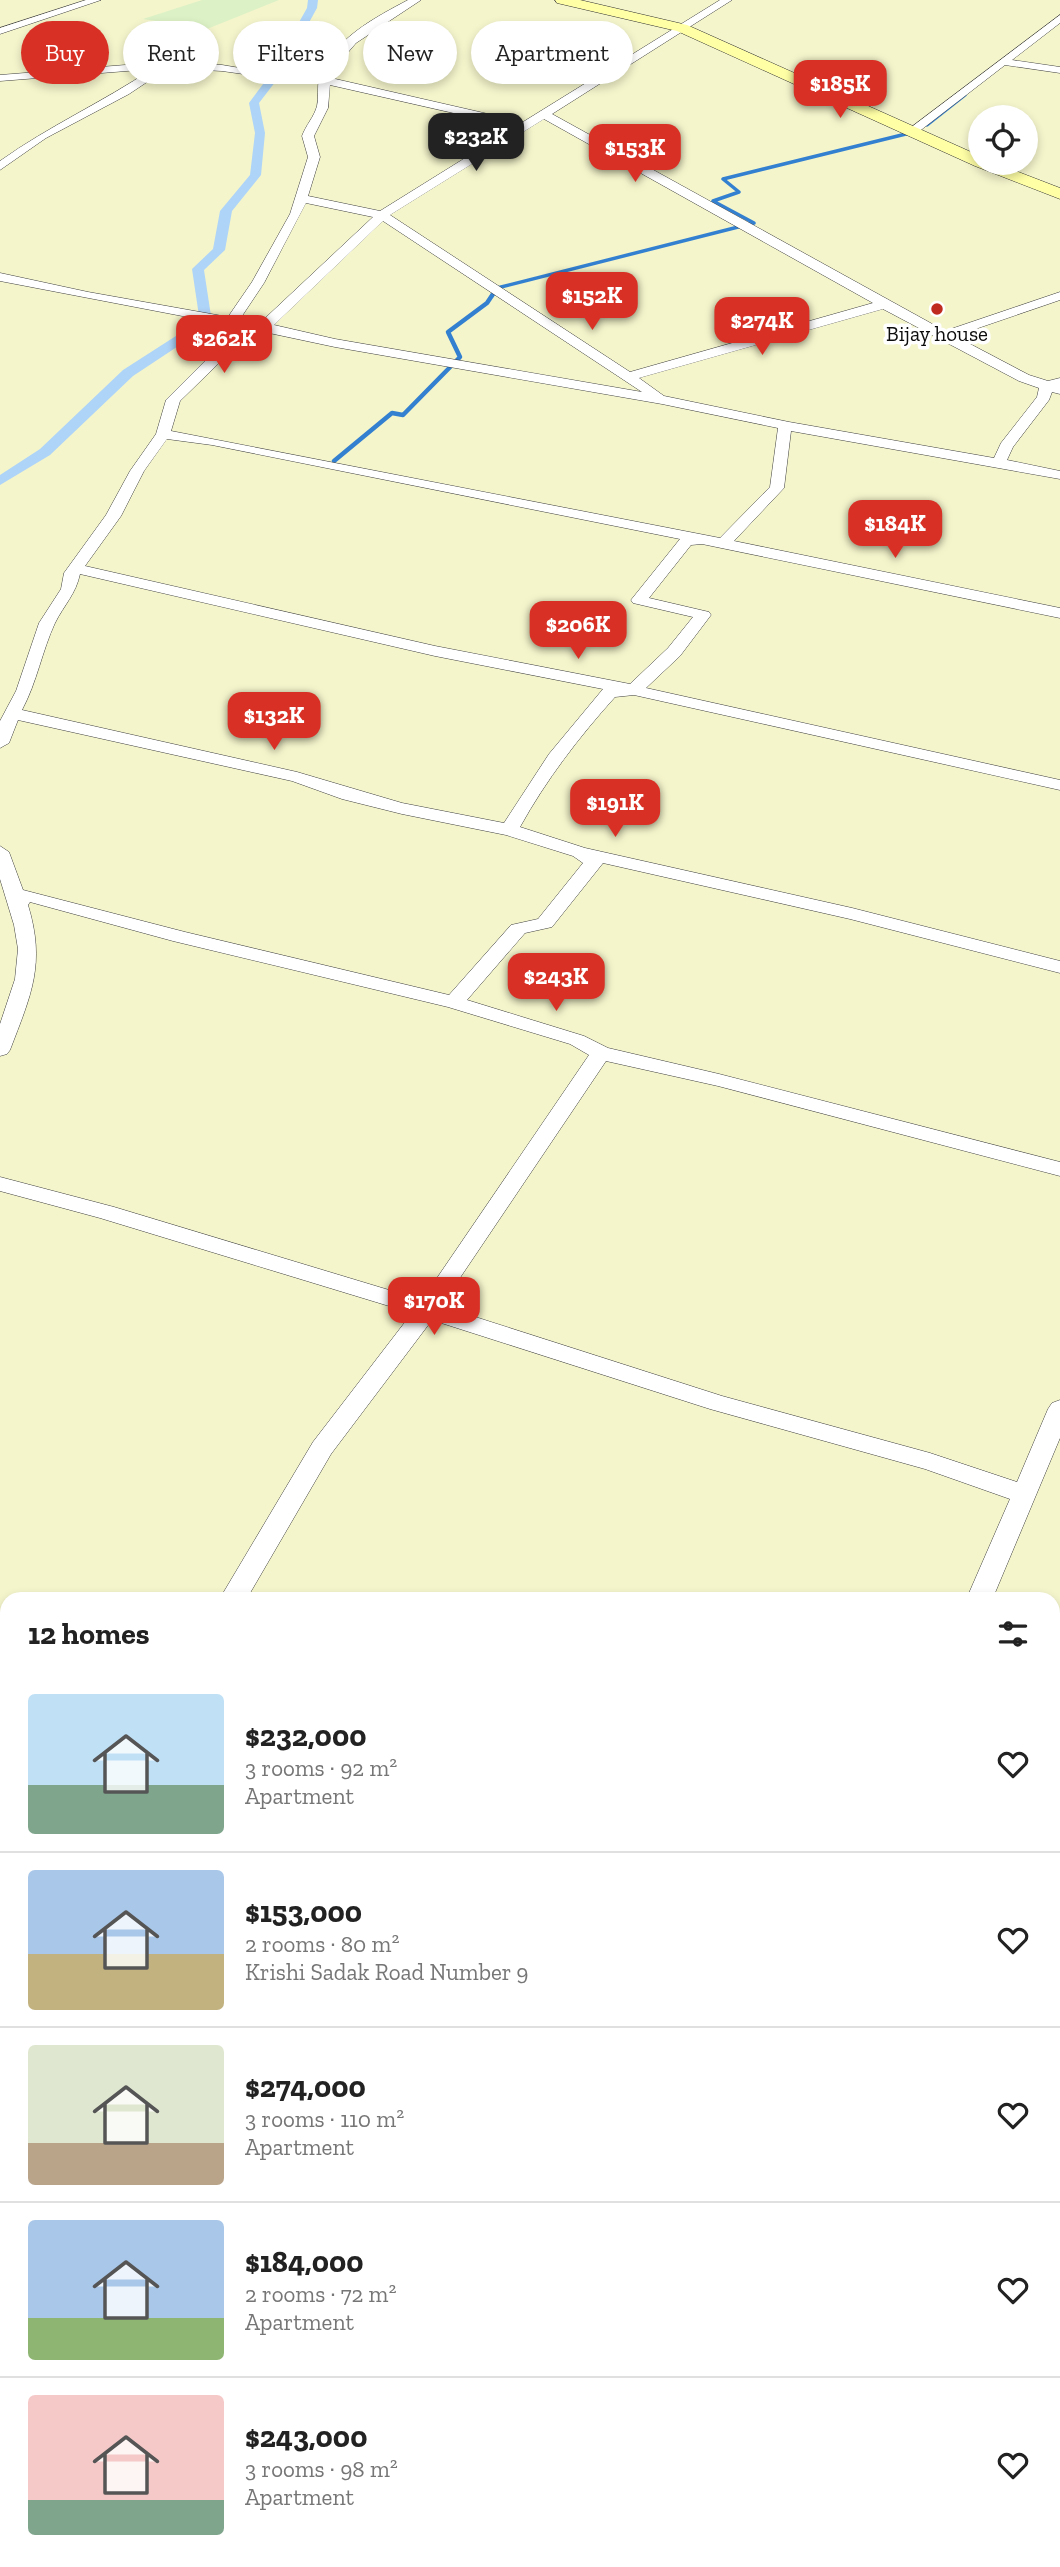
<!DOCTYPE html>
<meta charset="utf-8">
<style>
:root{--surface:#fff;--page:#f6f6f6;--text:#222;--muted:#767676;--line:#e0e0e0;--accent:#d93025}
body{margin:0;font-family:"Zilla Slab",serif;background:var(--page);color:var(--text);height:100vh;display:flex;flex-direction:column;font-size:26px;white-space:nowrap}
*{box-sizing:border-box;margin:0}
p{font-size:23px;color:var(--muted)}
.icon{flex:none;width:38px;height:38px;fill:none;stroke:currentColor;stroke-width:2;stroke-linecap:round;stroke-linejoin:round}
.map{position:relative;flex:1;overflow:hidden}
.panel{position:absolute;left:0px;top:1592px;width:1060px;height:975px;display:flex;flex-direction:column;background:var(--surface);border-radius:21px 21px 0 0;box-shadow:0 4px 10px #0003}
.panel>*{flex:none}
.banner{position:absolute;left:21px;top:21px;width:700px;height:63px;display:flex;gap:14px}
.fabs{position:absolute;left:968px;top:105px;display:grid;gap:14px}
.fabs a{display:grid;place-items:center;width:70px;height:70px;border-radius:50%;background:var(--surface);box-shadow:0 4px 10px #0003;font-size:35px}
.price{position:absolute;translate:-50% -60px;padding:0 16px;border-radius:14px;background:var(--accent);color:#fff;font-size:23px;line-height:46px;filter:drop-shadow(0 2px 4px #0008)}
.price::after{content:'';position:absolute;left:50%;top:42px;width:21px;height:16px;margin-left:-10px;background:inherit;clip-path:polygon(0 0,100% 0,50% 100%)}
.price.on{background:#222;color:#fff}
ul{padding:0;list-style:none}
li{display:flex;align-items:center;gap:21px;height:175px;padding:0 28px}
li+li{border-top:2px solid var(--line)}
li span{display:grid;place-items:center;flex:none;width:196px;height:140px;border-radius:7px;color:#555}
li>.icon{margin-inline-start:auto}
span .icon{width:84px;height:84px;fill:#fffc;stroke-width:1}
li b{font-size:30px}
h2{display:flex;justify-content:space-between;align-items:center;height:84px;padding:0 28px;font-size:30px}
.tag{padding:0 24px;border-radius:32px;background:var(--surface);box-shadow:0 4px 10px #0003;font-size:24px;line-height:63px}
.tag.on{background:var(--accent);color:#fff}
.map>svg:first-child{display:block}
</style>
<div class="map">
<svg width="1060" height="2567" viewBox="0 0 1060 2567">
<rect width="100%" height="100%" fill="#fffdeb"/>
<!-- farmland -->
<path fill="#f4f5cb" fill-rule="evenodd" d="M0 0H1060V1903L1054 1902V1600H7V1821H0ZM980 117H1026V163H980Z"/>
<!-- forest -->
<polygon fill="#abdb93" points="0,1852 7,1853 7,2560 1054,2560 1054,1932 1060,1933 1060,2567 0,2567"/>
<!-- pitch -->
<polygon fill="#ddf1c6" points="202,0 279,0 207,29 143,19"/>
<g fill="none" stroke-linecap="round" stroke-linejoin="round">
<!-- stream-far1 -->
<g stroke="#3380d1" stroke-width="3.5">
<polyline points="927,125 965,95"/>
<polyline points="492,296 497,288 754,223 713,201 739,192 723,179 914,132"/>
</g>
<!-- stream -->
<polyline stroke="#3380d1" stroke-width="4.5" points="334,461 392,413 403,415 460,357 448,332 487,303 493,294"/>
<!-- canal -->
<polygon fill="#aed4f8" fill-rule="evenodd" points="308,0 318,0 317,8 279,77 259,103 265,133 261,175 232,211 225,250 204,270 211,316 201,331 133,376 50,455 0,485 0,475 40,449 123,370 193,325 199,316 192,269 213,249 220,211 250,175 255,133 249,103 269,76 307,8"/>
<!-- street casing -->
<g stroke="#3f3f3f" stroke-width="1">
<g id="street">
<polygon points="86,0 101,0 0,34 0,28"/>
<path d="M408 0H421L356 43 338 64 331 78 523 122 720 0H732L552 114 945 331 1060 292V300L955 336 1029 375 1048 381 1060 378V394L1052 392 1049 400 1013 447 1007 460 1060 471V479L791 431 784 488 734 541 1060 608V618L702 544 691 545 649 598 709 612 711 615 680 656 646 688 1060 780V790L634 695 615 697C579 737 546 780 520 827L585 848 852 908 1060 961V973L850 919 603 863 552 927 525 933 467 1000 584 1036 608 1048 719 1074 1060 1162V1176L718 1086 606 1061 441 1306 722 1396 930 1453 1017 1482 1048 1409 1052 1403 1060 1400V1438L992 1600H966L1010 1499 925 1469 710 1409 432 1320 331 1454 246 1600H219L313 1442 412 1313 100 1218 0 1191V1177L114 1207 422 1300 589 1055 570 1044 448 1007 173 941 30 902 28 905C46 964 31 995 10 1050L7 1054 0 1056V1024L15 979 18 949 14 925 0 879V846L9 852 23 890 185 932 449 995 511 925 538 919 583 863 573 856 506 835 402 814 342 799 292 781 18 720 9 743 0 748V721L16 691 39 623 61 589 64 573 106 515 130 471 156 434 166 400 207 359 224 324 0 281V273L88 292 228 317 252 282 290 214 308 157 302 136C306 125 314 117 317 106 319 97 317 87 319 79 331 40 376 17 408 0ZM330 85 515 127 380 211 308 196 320 157 314 136 328 108ZM544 119 873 303 630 372 390 215ZM306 203 373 217 261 322 240 319 264 283ZM383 221 642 392 335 339 274 325ZM883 309 1019 381 1039 388 1037 397 1001 443 994 458 789 422 664 396 639 378ZM236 326 335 347 662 404 778 428 770 487 720 538 171 431 180 401 218 364ZM167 439 212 445 680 539 631 600 633 603 693 617 668 648 630 684 435 646 85 566 121 516 144 471ZM80 574 435 656 603 689 549 754 504 823 402 803 297 772 22 710C37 682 42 651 55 623 64 605 76 594 80 574Z"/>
<polygon points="1060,15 1060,23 1012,60 1060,67 1060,73 1005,65 917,133 909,133 909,129"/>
<path d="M288 26 297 28 272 78 222 71 168 68 129 94 46 138 0 170V161C49 126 103 102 152 69L0 81V75L163 62 222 65 264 72Z"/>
<rect x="0" y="1809" width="7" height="24"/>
<polygon points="1054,1890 1060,1891 1060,1915 1054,1914"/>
</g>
</g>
<!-- secondary casing -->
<g stroke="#2e2e2e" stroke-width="1">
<polygon id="secondary" points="555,0 580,0 687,25 980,156 980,163 995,163 1060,188 1060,199 975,166 677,31 557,3"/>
</g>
<!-- street -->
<use href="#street" fill="#fff" fill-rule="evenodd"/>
<!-- secondary -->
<use href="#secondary" fill="#ffffa6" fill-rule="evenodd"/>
</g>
<!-- markers -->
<circle fill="#c02b20" stroke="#fff" stroke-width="2.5" cx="937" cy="309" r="7"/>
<g text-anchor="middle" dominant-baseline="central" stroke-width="7" stroke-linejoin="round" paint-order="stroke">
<!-- far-poi labels -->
<g font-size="21" fill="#0c0c0c" stroke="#fff">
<text x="937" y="333">Bijay house</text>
</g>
</g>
</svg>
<div class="fabs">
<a><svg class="icon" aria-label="locate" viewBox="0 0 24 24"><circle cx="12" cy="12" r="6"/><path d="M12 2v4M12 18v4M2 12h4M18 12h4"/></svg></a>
</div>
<b class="price" style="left:840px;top:120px">$185K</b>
<b class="price on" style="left:476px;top:173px">$232K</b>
<b class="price" style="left:635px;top:184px">$153K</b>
<b class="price" style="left:592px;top:332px">$152K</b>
<b class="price" style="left:762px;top:357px">$274K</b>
<b class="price" style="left:224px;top:375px">$262K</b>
<b class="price" style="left:895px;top:560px">$184K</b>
<b class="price" style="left:578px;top:661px">$206K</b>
<b class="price" style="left:274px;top:752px">$132K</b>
<b class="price" style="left:615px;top:839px">$191K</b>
<b class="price" style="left:556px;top:1013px">$243K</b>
<b class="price" style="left:434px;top:1337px">$170K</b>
<div class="banner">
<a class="tag on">Buy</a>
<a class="tag">Rent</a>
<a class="tag">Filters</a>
<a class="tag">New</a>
<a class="tag">Apartment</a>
</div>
<section class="panel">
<h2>12 homes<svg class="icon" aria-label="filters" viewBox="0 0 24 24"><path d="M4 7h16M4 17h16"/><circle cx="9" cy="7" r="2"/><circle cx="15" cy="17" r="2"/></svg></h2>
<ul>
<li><span style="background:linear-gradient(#bfe0f5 65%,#7fa58c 0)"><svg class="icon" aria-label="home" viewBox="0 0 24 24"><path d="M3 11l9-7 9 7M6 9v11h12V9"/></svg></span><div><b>$232,000</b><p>3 rooms · 92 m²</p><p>Apartment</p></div><svg class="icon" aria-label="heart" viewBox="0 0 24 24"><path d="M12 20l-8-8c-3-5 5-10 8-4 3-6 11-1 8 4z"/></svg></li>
<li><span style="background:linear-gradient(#a9c7e8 60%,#c2b280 0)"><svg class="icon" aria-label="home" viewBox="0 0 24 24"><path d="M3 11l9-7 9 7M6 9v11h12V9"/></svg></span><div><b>$153,000</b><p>2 rooms · 80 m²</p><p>Krishi Sadak Road Number 9</p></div><svg class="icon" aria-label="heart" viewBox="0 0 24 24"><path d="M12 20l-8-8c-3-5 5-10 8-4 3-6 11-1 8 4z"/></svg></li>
<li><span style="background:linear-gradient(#dfe7d0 70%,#b9a48a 0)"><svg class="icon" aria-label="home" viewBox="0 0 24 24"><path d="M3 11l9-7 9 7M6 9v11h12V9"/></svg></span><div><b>$274,000</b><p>3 rooms · 110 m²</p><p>Apartment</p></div><svg class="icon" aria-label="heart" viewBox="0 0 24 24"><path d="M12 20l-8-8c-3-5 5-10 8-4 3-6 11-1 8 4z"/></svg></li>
<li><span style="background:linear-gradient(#a9c7e8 70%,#8fb573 0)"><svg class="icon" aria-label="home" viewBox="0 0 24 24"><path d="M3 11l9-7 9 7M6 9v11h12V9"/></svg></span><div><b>$184,000</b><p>2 rooms · 72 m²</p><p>Apartment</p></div><svg class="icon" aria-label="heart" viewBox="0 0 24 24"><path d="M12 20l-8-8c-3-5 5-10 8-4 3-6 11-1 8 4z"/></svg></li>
<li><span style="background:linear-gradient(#f6c9c9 75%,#7fa58c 0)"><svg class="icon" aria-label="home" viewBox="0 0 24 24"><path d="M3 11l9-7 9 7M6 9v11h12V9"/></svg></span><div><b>$243,000</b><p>3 rooms · 98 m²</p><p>Apartment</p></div><svg class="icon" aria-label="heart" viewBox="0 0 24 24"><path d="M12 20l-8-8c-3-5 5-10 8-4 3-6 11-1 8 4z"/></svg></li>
</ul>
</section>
</div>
